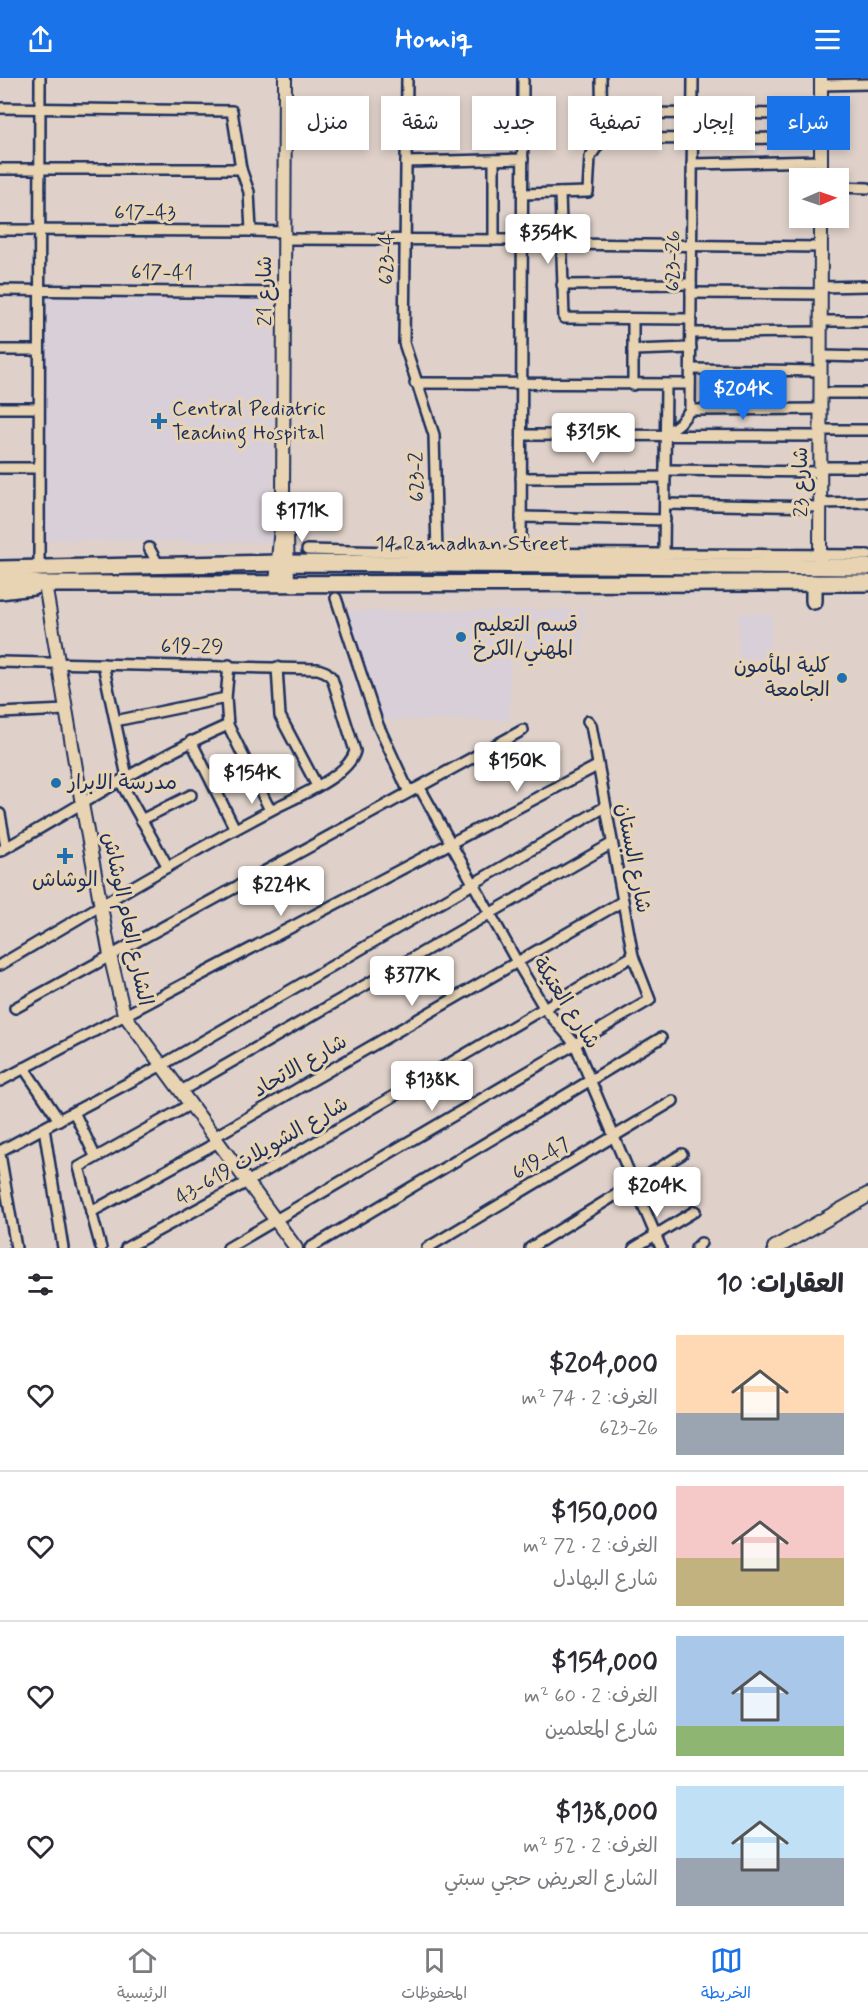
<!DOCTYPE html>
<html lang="ar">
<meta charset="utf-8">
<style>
:root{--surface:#fff;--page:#f7f7f7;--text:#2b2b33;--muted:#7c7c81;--line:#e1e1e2;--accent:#1a73e8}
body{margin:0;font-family:Mynerve,"Playpen Sans Arabic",sans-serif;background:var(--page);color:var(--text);direction:rtl;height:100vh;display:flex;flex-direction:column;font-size:22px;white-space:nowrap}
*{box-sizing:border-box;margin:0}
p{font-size:20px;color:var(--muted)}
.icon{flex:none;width:33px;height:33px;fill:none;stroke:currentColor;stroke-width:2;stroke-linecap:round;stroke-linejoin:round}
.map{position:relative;height:1170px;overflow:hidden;direction:ltr}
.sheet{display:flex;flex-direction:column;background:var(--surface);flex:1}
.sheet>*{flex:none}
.banner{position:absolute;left:18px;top:18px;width:832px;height:54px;direction:rtl;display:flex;gap:12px}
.needle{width:39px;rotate:88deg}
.buttons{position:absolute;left:789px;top:90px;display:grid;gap:12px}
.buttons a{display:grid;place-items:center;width:60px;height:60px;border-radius:0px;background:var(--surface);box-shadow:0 3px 9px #0003;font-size:30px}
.price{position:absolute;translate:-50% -51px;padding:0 14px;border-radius:6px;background:#fff;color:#222;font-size:20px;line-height:39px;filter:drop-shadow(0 2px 3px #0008)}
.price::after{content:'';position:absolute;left:50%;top:36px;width:18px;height:14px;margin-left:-9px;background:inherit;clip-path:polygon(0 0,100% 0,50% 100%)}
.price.current{background:var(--accent);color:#fff}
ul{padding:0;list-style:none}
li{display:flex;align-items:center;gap:18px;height:150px;padding:0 24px}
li+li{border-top:2px solid var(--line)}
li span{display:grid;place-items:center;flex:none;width:168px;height:120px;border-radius:0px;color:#555}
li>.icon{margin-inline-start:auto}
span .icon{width:72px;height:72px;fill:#fffc;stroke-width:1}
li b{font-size:26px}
h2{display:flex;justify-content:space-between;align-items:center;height:72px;padding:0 24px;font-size:26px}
.pill{padding:0 21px;border-radius:0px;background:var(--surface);box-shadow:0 3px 9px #0003;font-size:21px;line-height:54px}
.pill.current{background:var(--accent);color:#fff}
header{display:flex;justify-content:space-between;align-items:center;height:78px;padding:0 24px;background:var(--accent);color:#fff;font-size:27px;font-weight:700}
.tab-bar{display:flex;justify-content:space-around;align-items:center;height:84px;border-top:2px solid var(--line);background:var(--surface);font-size:16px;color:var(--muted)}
.tab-bar a{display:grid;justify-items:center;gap:3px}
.tab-bar .current{color:var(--accent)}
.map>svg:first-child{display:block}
</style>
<header><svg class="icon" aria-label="menu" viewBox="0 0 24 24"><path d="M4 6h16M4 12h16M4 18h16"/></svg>Homiq<svg class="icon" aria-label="share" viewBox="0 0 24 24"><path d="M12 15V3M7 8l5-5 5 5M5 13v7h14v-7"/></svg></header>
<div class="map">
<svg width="868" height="1170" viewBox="0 0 868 1170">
<rect width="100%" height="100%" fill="#dfd1c9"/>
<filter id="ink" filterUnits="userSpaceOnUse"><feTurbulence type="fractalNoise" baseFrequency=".0167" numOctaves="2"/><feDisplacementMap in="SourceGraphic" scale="12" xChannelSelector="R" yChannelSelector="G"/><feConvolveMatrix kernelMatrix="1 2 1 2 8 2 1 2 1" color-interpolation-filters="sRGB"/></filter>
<g filter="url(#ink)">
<!-- built -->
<g fill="#d9cfd8">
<polygon points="47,219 274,223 272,464 44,462"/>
<polygon points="584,532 581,577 510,579 510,642 384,642 345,533"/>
<polygon points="740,535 772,536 770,581 738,580"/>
</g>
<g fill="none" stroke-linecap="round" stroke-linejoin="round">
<!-- minor casing -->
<g stroke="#1b2f5e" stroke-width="14">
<g id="minor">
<polyline points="407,0 404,265 434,357 437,475"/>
<polyline points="821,7 868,6"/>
<polyline points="0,30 232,33 241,91 0,91"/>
<polyline points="602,35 821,36"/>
<polyline points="602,61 821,60"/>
<polyline points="494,82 494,162"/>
<polyline points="406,84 523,81"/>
<polyline points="692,86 821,83"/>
<polyline points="838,109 868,110"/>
<polyline points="560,115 564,240 691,241"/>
<polyline points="523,116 588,114 590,79 602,61 601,0"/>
<polyline points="0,152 251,153 249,114 241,91"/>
<polyline points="251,153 284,154"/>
<polyline points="284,161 522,162"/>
<polyline points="562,166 821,169"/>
<polyline points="562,207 691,206"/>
<polyline points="821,209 868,208"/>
<polyline points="0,212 284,215"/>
<polyline points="691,215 821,216"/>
<polyline points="821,243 868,243"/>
<polyline points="691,255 821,254"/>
<polyline points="0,272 39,272"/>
<polyline points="633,272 691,270"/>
<polyline points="821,278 868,279"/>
<polyline points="691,291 821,293"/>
<polyline points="415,305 690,306"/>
<polyline points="633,307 633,241"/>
<polyline points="821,315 868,315"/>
<polyline points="0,330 38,330"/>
<polyline points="690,332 821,331"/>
<polyline points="820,352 868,352"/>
<polyline points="666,356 680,345 690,332 693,0"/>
<polyline points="522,357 820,358"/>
<polyline points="820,389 868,389"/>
<polyline points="0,390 37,390"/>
<polyline points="665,392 820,394"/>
<polyline points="521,400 665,399"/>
<polyline points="820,425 868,424"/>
<polyline points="665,426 820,429"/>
<polyline points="521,439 665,442"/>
<polyline points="149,470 158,486"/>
<polyline points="307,472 437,475 868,477"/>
<polyline points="521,476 523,0"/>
<polyline points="664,476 666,307"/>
<polyline points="39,490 40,0"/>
<polyline points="336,520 378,647 408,712 418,711"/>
<path d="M0 584 318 591 326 594 332 600 355 673C349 698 298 718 275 730 181 779 91 833 0 887"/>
<polyline points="103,586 127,699"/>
<polyline points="229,587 226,620 228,647 270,732"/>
<polyline points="277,589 280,638 317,708"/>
<polyline points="0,635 66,632"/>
<polyline points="115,643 226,620"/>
<polyline points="191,663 235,751"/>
<polyline points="120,703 168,789"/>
<polyline points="420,710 517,884 545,931 575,966 661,1170"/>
<polyline points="0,736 6,769"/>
<polyline points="141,742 191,717"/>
<path d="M0 773C76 731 148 682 228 647"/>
<polyline points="15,930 523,652"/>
<polyline points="24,990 59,1042"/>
<polyline points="0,1003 597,688"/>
<polyline points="181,1013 611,766"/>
<polyline points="74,1034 95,1078"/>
<polyline points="44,1050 63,1170"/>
<polyline points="214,1059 623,823"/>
<polyline points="0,1073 162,987 605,729"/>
<polyline points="0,1076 16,1170"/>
<polyline points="91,1134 218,1064"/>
<polyline points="101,1170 79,1089 191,1026"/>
<polyline points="126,1170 247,1104 633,878"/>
<polyline points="228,1170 650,922 633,878 591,647 588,643"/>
<polyline points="310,1170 661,960"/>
<polyline points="427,1170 673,1023"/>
<polyline points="530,1170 682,1076"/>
<polyline points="634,1170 695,1133"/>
<polyline points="696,1170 701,1165"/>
</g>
</g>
<!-- tertiary casing -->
<g stroke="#1b2f5e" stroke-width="16">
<g id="tertiary">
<polyline points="821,100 821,0"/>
<polyline points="287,455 288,506"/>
<polyline points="820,489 821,140"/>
<polyline points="45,506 82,726 110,877 124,936 296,1170"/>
<polyline points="276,506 283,425 285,0"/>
</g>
</g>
<!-- secondary casing -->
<g stroke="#1b2f5e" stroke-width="18">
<polyline id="secondary" points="775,1170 868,1117"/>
</g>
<!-- primary casing -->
<g stroke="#1b2f5e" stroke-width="20">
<g id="primary">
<polyline points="0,491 278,485 868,489"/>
<polyline points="0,502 41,506 868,505"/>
<polyline points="814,505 814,523"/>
<polyline points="0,513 33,509"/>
</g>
</g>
<!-- minor -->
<use href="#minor" stroke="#e8d4b3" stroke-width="9"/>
<!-- tertiary -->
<use href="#tertiary" stroke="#e8d4b3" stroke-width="12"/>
<!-- secondary -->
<use href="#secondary" stroke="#e8d4b3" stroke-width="14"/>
<!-- primary -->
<use href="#primary" stroke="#e8d4b3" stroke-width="15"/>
</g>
</g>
<!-- markers -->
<g fill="#1f6fb2" stroke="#e8d4b3" stroke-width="2">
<path d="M156 334h6v6h6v6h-6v6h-6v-6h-6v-6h6z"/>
<circle cx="461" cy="559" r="6"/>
<circle cx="842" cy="600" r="6"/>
<circle cx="56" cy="705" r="6"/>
<path d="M62 769h6v6h6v6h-6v6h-6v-6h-6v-6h6z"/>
</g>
<g text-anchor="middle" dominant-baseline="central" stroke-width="6" stroke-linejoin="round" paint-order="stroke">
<!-- street labels -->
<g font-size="21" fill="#1b2f5e" stroke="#e8d4b3">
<text x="145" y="135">617-43</text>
<text transform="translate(387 181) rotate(-89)">623-4</text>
<text transform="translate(673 183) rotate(-90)">623-26</text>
<text transform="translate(162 195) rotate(1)">617-41</text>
<text transform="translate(265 213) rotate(-90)">شارع 21</text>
<text transform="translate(417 399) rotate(-91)">623-2</text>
<text transform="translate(801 404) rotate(-90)">شارع 23</text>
<text x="472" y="466">14 Ramadhan Street</text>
<text transform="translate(192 569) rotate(1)">619-29</text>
<text transform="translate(633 780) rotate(79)">شارع البستان</text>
<text transform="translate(127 841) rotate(78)">الشارع العام الوشاش</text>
<text transform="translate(566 925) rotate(57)">شارع العتيکة</text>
<text transform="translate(300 988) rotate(-30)">شارع الاتحاد</text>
<text transform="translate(262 1073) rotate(-30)">شارع الشويلات 619-43</text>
<text transform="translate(541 1081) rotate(-31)">619-47</text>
</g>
<!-- poi labels -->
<g font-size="21" fill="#1b2f5e" stroke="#e8d4b3" text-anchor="start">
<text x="172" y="331">Central Pediatric<tspan x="172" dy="24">Teaching Hospital</tspan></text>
<text x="473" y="547">قسم التعليم<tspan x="473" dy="24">المهني/الكرخ</tspan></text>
<text x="830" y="588" text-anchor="end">كلية المأمون<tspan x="830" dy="24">الجامعة</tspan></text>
<text x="68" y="705">مدرسة الابرار</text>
<text x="65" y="802" text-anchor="middle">الوشاش</text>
</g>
</g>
</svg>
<div class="buttons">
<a><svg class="needle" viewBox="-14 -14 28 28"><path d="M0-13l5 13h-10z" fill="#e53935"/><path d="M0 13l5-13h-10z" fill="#7c7c81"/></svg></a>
</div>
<b class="price" style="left:548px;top:187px">$354K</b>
<b class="price current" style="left:743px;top:343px">$204K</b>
<b class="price" style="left:593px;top:386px">$315K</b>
<b class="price" style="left:302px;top:465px">$171K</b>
<b class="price" style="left:517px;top:715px">$150K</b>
<b class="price" style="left:252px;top:727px">$154K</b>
<b class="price" style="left:281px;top:839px">$224K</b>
<b class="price" style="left:412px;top:929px">$377K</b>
<b class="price" style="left:432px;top:1034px">$138K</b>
<b class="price" style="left:657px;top:1140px">$204K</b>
<div class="banner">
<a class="pill current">شراء</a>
<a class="pill">إيجار</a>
<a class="pill">تصفية</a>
<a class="pill">جديد</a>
<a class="pill">شقة</a>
<a class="pill">منزل</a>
</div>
</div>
<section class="sheet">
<h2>العقارات: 10<svg class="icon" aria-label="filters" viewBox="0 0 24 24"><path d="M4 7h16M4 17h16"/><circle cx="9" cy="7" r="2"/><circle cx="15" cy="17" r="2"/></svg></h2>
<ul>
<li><span style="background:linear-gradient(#ffd9b3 65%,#9aa5b1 0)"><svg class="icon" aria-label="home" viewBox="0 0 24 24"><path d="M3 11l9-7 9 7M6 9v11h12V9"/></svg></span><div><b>$204,000</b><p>الغرف: 2 · 74 m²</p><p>623-26</p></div><svg class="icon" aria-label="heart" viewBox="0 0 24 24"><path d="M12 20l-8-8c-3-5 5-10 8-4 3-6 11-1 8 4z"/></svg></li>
<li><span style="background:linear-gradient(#f6c9c9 60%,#c2b280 0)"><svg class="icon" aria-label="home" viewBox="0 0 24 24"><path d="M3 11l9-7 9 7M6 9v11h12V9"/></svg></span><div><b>$150,000</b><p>الغرف: 2 · 72 m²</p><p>شارع البهادل</p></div><svg class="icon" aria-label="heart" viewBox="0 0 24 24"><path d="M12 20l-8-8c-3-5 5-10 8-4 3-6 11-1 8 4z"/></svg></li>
<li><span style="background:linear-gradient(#a9c7e8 75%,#8fb573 0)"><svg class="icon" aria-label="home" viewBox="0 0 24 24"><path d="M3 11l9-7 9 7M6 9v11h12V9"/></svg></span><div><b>$154,000</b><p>الغرف: 2 · 60 m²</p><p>شارع المعلمين</p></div><svg class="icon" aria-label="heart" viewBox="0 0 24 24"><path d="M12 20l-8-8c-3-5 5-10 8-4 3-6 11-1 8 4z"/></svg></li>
<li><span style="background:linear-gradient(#bfe0f5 60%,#9aa5b1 0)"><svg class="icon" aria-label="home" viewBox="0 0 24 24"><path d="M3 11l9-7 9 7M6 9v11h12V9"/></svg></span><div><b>$138,000</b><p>الغرف: 2 · 52 m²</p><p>الشارع العريض حجي سبتي</p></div><svg class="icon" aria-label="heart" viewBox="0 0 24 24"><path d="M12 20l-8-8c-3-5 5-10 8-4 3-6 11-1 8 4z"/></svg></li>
</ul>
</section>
<nav class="tab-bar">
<a class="current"><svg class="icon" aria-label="map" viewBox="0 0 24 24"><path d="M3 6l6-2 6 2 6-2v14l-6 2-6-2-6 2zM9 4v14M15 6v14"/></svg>الخريطة</a>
<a><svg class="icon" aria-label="saved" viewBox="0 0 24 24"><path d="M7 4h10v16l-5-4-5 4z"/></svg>المحفوظات</a>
<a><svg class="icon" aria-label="home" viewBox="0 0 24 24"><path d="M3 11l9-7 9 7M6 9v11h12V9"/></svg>الرئيسية</a>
</nav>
